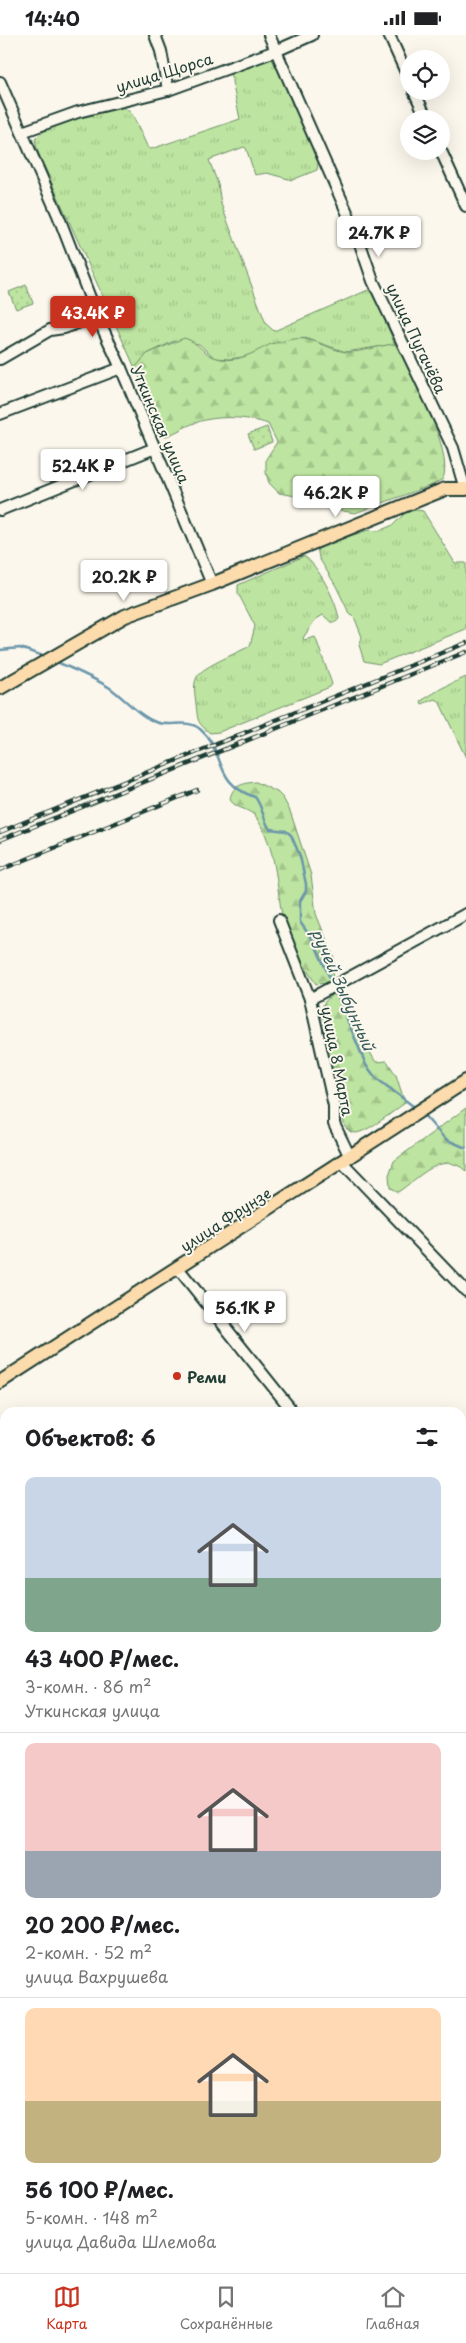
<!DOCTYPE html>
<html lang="ru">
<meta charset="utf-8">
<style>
:root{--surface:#fff;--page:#f6f6f6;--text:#202124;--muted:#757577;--line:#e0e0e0;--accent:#c8321e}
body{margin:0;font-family:"Playpen Sans",sans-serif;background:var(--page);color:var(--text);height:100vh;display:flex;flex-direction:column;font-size:19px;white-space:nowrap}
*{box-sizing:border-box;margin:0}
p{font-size:16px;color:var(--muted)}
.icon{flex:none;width:28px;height:28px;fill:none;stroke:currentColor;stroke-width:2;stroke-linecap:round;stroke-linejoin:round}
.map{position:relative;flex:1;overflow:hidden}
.details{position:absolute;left:0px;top:1372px;width:466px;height:866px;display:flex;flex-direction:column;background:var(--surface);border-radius:15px 15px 0 0;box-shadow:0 5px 20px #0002}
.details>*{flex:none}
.fabs{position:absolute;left:400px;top:15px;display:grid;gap:10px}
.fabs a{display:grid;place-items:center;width:50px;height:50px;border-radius:50%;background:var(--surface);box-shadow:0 5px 20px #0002;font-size:25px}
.price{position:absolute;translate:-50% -42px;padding:0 11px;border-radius:5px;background:#fff;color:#222;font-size:16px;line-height:32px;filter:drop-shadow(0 1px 2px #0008)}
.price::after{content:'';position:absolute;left:50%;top:30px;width:15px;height:11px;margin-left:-8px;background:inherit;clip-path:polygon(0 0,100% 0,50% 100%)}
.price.current{background:var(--accent);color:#fff}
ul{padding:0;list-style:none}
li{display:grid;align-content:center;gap:10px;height:265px;padding:0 25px}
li+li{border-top:1px solid var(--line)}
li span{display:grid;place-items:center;height:155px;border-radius:10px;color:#555}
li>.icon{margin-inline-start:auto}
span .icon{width:90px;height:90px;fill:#fffc;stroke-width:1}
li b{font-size:21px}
h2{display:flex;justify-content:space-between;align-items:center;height:60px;padding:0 25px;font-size:21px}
.status{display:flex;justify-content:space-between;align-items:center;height:35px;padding:0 25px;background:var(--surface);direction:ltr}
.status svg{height:14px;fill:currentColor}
.tab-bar{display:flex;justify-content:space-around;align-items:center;height:70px;border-top:1px solid var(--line);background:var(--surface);font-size:14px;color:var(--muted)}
.tab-bar a{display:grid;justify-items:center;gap:2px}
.tab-bar .current{color:var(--accent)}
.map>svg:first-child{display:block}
</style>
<div class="status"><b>14:40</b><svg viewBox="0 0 49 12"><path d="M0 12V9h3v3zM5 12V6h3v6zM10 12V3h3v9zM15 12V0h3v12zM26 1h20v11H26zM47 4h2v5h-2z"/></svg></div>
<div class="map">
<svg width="466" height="2238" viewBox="0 0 466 2238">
<defs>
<pattern id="grass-tufts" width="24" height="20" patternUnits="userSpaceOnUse" patternTransform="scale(1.25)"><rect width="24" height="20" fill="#bde4a0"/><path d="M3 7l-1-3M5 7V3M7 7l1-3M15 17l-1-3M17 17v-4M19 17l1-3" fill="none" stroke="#a2c48a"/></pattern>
<pattern id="forest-firs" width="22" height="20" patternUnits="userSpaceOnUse" patternTransform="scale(1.25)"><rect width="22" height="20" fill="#bde4a0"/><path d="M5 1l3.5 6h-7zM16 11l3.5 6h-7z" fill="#a2c48a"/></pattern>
<pattern id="park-dots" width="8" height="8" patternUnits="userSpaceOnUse" patternTransform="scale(1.25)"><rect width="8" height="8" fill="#bde4a0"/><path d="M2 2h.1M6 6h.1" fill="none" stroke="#a2c48a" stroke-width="1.8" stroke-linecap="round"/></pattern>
</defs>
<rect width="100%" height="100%" fill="#fbf7ec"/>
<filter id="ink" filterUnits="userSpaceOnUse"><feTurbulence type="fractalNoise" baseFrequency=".02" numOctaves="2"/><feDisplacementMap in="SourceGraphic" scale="10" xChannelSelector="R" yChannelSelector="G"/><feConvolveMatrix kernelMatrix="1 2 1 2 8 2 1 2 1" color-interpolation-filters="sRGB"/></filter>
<g filter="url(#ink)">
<!-- grass -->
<g fill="url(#grass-tufts)" stroke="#6e906a">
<path d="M270 22 275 23 279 28 318 128 317 135 292 145 267 138 255 140 246 113 244 112 209 125 218 149 221 169 266 289 274 296 368 255 373 258 395 309 346 317 305 303 271 310 263 315 243 322 229 324 215 323 199 309 174 306 147 319 135 333 37 115 35 104C56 83 94 77 123 71L132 79 148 113 151 114 240 84 230 37Z"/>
<polygon points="417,475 423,476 455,528 466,528 466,594 379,629 364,626 359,610 362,602 355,584 349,578 336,551 319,523 317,512 368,495 379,496 393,490 407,476"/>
<path d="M304 521C318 530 337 567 339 584L336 587H331L323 580 315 585 303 603 304 605 315 602 316 604 332 649 330 652 219 697 210 698C196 687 198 685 196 669 195 659 192 647 199 639 207 630 239 617 250 611L255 591 238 558V550Z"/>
<polygon points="466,642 466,723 439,666 435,664 422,669 421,666 442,653"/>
</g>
<!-- forest -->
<g fill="url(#forest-firs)" stroke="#6e906a">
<path d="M184 303C199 307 204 320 217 323 237 329 254 317 271 309 278 307 287 305 294 304 313 301 328 315 346 317 362 318 379 310 395 309 411 337 454 416 443 444L432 450 355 478 343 476 313 464 279 458 269 448 266 438V424L277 407 268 389C246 381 214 380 192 389 182 393 174 399 164 402L159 401 142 348 135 333 147 319Z"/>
<path d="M256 747 277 757 283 763 290 776 311 840 316 879 334 923 332 944 326 948 316 949C303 930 286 902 282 880 276 847 276 813 257 784 251 773 237 775 230 765 231 751 243 748 256 747Z"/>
<path d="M332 959 340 963 375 1026 377 1027 387 1026 396 1040 405 1068C395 1075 367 1098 355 1098 351 1098 348 1095 345 1092L325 1005 323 969Z"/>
<path d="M466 1073V1136C442 1114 418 1144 398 1157L390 1153 389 1140 394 1126Z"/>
<polygon points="0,1826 5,1831 5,1927 0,1932"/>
</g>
<!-- park -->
<g fill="url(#park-dots)" stroke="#6e906a">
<polygon points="26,250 33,268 16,274 9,257"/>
<polygon points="267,392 272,407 254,414 248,399"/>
</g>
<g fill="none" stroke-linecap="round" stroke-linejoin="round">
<!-- stream -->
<g stroke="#6a96ab" stroke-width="2.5">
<polyline points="0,615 20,613 46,622"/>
<path d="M55 626C74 635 93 642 110 653 124 663 140 682 156 687 170 693 187 683 200 694 227 717 212 748 255 762 263 772 263 785 270 794L286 796 291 800 300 821 306 849V856L300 866V887L314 907 333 950"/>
<polyline points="335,955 366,1030 376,1043 417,1074"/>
<polyline points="423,1079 445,1104 466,1113"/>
</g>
<!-- minor casing -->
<g stroke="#1f3d34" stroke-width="14">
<g id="minor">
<polyline points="155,0 161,16 168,55"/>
<polyline points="269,0 357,200 373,246 453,413 465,454"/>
<polyline points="389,0 409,44"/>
<polyline points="0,47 58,180 97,281 121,333 212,549"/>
<polyline points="414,56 427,84"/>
<polyline points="22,97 78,77 168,55 278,15 312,0"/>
<polyline points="441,116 466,171"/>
<polyline points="0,324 50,295 64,293 97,281"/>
<polyline points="0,379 121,333"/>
<polyline points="0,475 155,413"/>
<polyline points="279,885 310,964 334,1071 334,1089 350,1122"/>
<polyline points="310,964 466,879"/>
<polyline points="342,1127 466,1256"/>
<polyline points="178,1233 294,1378"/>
<polyline points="461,1543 466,1543"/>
<polyline points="461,1713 466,1760"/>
</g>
</g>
<!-- major casing -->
<g stroke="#1f3d34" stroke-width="16">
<g id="major">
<polyline points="0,653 125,581 212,549 445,454 466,454"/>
<polyline points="0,1347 466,1046"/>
</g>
</g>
<!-- minor -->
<use href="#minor" stroke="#fbf7ec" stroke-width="10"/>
<!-- major -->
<use href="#major" stroke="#fcdcac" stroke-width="12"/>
<!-- rail casing -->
<g stroke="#1f3d34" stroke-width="4.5">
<g id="rail">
<polyline points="0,797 466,608"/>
<polyline points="0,805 466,617"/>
<polyline points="0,835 197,755"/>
</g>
</g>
<!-- rail -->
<use href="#rail" stroke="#fbf7ec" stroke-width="2.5" stroke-dasharray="8" stroke-linecap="butt"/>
</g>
</g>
<!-- markers -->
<circle fill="#c8321e" stroke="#fbf7ec" stroke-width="2" cx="177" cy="1341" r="5"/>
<g text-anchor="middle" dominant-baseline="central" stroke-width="4" stroke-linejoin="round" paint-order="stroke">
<!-- street labels -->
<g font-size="15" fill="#1f3d34" stroke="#fbf7ec">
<text transform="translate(164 37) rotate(-17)">улица Щорса</text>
<text transform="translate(417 303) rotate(65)">улица Пугачёва</text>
<text transform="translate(161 389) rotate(67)">Уткинская улица</text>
<text transform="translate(338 1026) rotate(79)">улица 8 Марта</text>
<text transform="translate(225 1184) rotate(-33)">улица Фрунзе</text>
</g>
<!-- poi labels -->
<g font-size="15" font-weight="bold" fill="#1f3d34" stroke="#fbf7ec" text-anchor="start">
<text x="187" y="1341">Реми</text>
</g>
<!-- water labels -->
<g font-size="16" font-style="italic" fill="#385b5c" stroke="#fbf7ec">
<text transform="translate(344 954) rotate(66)">ручей Зыбунный</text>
</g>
</g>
</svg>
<div class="fabs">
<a><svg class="icon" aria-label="locate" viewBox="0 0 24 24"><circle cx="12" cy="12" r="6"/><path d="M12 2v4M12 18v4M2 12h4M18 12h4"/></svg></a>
<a><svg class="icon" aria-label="layers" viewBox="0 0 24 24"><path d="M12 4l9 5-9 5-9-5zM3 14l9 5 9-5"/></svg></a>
</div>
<b class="price" style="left:379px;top:223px">24.7K ₽</b>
<b class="price current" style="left:93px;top:303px">43.4K ₽</b>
<b class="price" style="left:83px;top:456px">52.4K ₽</b>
<b class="price" style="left:336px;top:483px">46.2K ₽</b>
<b class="price" style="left:124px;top:567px">20.2K ₽</b>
<b class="price" style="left:245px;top:1298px">56.1K ₽</b>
<section class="details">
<h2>Объектов: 6<svg class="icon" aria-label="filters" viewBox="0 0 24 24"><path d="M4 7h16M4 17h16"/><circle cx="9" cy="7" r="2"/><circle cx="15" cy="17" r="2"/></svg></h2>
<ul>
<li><span style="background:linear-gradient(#c9d6e8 65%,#7fa58c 0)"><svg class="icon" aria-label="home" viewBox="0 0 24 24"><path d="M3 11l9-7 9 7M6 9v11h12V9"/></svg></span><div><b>43 400 ₽/мес.</b><p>3-комн. · 86 m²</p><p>Уткинская улица</p></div></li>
<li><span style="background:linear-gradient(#f6c9c9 70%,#9aa5b1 0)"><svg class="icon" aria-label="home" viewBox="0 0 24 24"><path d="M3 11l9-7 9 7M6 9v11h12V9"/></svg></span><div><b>20 200 ₽/мес.</b><p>2-комн. · 52 m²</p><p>улица Вахрушева</p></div></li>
<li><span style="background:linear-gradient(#ffd9b3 60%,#c2b280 0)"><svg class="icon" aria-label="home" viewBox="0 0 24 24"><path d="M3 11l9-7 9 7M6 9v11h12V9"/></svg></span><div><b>56 100 ₽/мес.</b><p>5-комн. · 148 m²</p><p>улица Давида Шлемова</p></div></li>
</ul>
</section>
</div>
<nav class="tab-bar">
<a class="current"><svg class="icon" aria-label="map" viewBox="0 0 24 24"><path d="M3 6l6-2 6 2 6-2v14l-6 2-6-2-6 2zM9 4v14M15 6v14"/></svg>Карта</a>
<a><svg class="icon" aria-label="saved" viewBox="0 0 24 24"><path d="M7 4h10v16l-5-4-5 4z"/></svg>Сохранённые</a>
<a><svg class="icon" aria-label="home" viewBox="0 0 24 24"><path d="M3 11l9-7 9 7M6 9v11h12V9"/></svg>Главная</a>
</nav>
